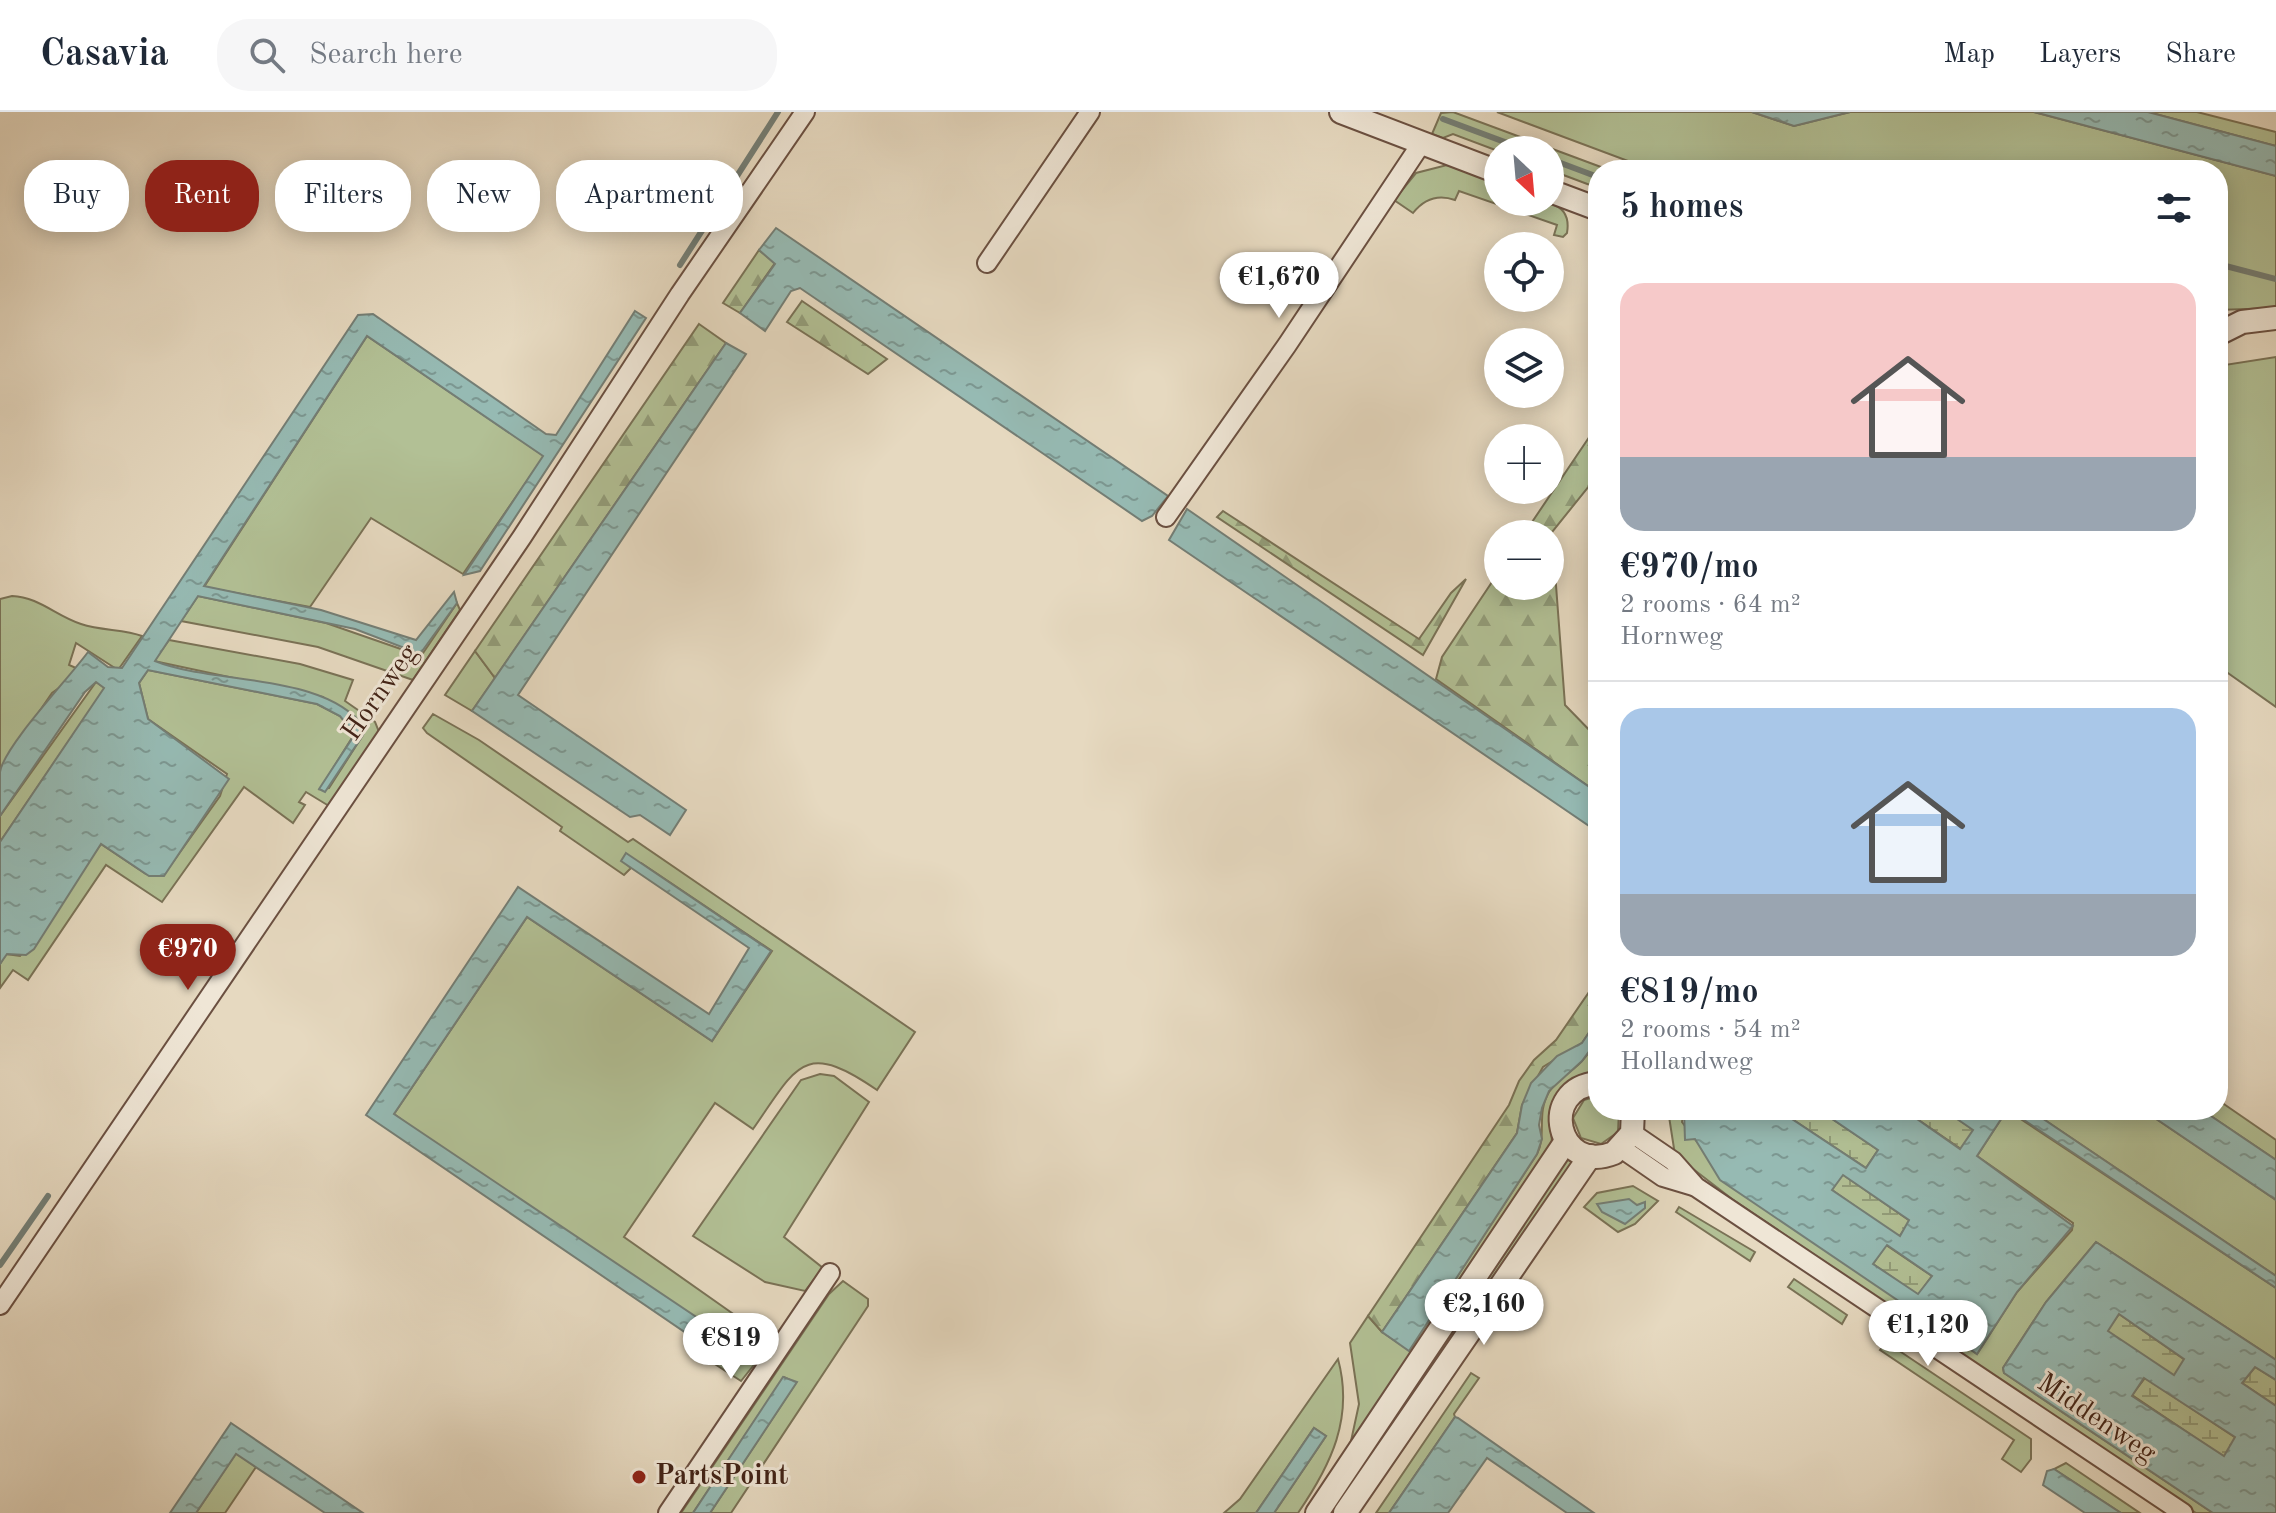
<!DOCTYPE html>
<meta charset="utf-8">
<style>
:root{--surface:#fff;--page:#f6f6f7;--text:#1f2937;--muted:#747a83;--line:#e0e1e3;--accent:#8f2418}
body{margin:0;font-family:"Old Standard TT",serif;background:var(--page);color:var(--text);height:100vh;display:flex;flex-direction:column;font-size:30px;white-space:nowrap}
*{box-sizing:border-box;margin:0}
p{font-size:26px;color:var(--muted)}
.icon{flex:none;width:44px;height:44px;fill:none;stroke:currentColor;stroke-width:2;stroke-linecap:round;stroke-linejoin:round}
.map{position:relative;flex:1;overflow:hidden}
.sheet{position:absolute;left:1588px;top:48px;width:640px;height:960px;display:flex;flex-direction:column;background:var(--surface);border-radius:32px;box-shadow:0 4px 20px #0003}
.sheet>*{flex:none}
.guide{position:absolute;left:24px;top:48px;width:760px;height:72px;display:flex;gap:16px}
.needle{width:52px;rotate:154deg}
.buttons{position:absolute;left:1484px;top:24px;display:grid;gap:16px}
.buttons a{display:grid;place-items:center;width:80px;height:80px;border-radius:50%;background:var(--surface);box-shadow:0 4px 20px #0003;font-size:40px}
.price{position:absolute;translate:-50% -68px;padding:0 18px;border-radius:28px;background:#fff;color:#222;font-size:26px;line-height:52px;filter:drop-shadow(0 2px 4px #0008)}
.price::after{content:'';position:absolute;left:50%;top:48px;width:24px;height:18px;margin-left:-12px;background:inherit;clip-path:polygon(0 0,100% 0,50% 100%)}
.price.selected{background:var(--accent);color:#fff}
ul{padding:0;list-style:none}
li{display:grid;align-content:center;gap:16px;height:424px;padding:0 32px}
li+li{border-top:2px solid var(--line)}
li span{display:grid;place-items:center;height:248px;border-radius:24px;color:#555}
li>.icon{margin-inline-start:auto}
span .icon{width:144px;height:144px;fill:#fffc;stroke-width:1}
li b{font-size:34px}
h2{display:flex;justify-content:space-between;align-items:center;height:96px;padding:0 32px;font-size:34px}
.chip{padding:0 28px;border-radius:32px;background:var(--surface);box-shadow:0 4px 20px #0003;font-size:28px;line-height:72px}
.chip.selected{background:var(--accent);color:#fff}
header{display:flex;align-items:center;gap:48px;box-sizing:border-box;height:112px;padding:0 40px;background:var(--surface);border-bottom:2px solid var(--line)}
header strong{font-size:38px}
nav{display:flex;gap:44px;margin-inline-start:auto;font-size:28px}
.search{width:560px;height:72px;background:var(--page);display:flex;align-items:center;gap:20px;box-sizing:border-box;padding:0 28px;border-radius:32px;color:var(--muted);font-size:30px}
.map>svg:first-child{display:block}
</style>
<header>
<strong>Casavia</strong>
<div class="search"><svg class="icon" aria-label="search" viewBox="0 0 24 24"><circle cx="10" cy="10" r="6"/><path d="M15 15l6 6"/></svg>Search here</div>
<nav><a>Map</a><a>Layers</a><a>Share</a></nav>
</header>
<div class="map">
<svg width="2276" height="1401" viewBox="0 0 2276 1401">
<defs>
<pattern id="forest-firs" width="22" height="20" patternUnits="userSpaceOnUse" patternTransform="scale(2)"><rect width="22" height="20" fill="#b2c095"/><path d="M5 1l3.5 6h-7zM16 11l3.5 6h-7z" fill="#929c79"/></pattern>
<pattern id="wetland-marsh" width="20" height="14" patternUnits="userSpaceOnUse" patternTransform="scale(2)"><rect width="20" height="14" fill="#b2c095"/><path d="M1 5h8M5 5V1M11 12h8M15 12V8" fill="none" stroke="#929c79"/></pattern>
<pattern id="water-ripples" width="26" height="14" patternUnits="userSpaceOnUse" patternTransform="scale(2)"><rect width="26" height="14" fill="#96bab3"/><path d="M2 4q2-2 4 0t4 0M15 11q2-2 4 0t4 0" fill="none" stroke="#7c9791"/></pattern>
</defs>
<rect width="100%" height="100%" fill="#e6d9c0"/>
<filter id="stains"><feTurbulence type="fractalNoise" baseFrequency=".0025" numOctaves="4"/><feColorMatrix values="0 0 0 0 .2 0 0 0 0 .09 0 0 0 0 .02 0 0 0 .5 -.17"/></filter>
<radialGradient id="worn" r=".72"><stop offset=".6" stop-color="#630" stop-opacity="0"/><stop offset="1" stop-color="#630" stop-opacity=".3"/></radialGradient>
<!-- grass -->
<g fill="#b2c095" stroke="#7a7256" stroke-width="2">
<polygon points="1453,0 1609,58 1598,58 1598,76 1550,58 1550,38 1498,39 1453,22 1443,26 1432,22 1441,1"/>
<polygon points="1497,0 1752,0 1794,14 1850,0 2034,0 2276,64 2276,196 2218,198 2218,58 1652,58"/>
<polygon points="2148,0 2197,0 2276,20 2276,34"/>
<path d="M1447 53 1498 71V90C1524 90 1574 80 1567 121L1563 125 1554 123 1557 113 1459 79 1455 88C1438 82 1424 87 1413 101L1394 88 1416 61Z"/>
<polygon points="367,224 544,344 463,462 371,406 310,495 204,475"/>
<polygon points="2276,245 2276,595 2218,554 2218,254"/>
<path d="M12 484C39 485 56 504 81 512 102 519 124 517 142 524L118 558 76 531 69 553 76 556 66 571 52 581 0 657V487Z"/>
<polygon points="198,484 326,511 421,544 457,491 460,498 413,568 318,535 181,509"/>
<polygon points="169,528 300,552 353,568 345,589 375,610 379,620 329,694 306,680 299,690 305,693 293,711 244,675 162,790 106,753 28,868 13,858 0,876 0,852 6,842 20,844 101,732 146,762 163,764 220,684 227,662 148,607 139,571 148,558 317,592 340,604 355,621 320,677 329,676 363,623 323,585 154,549"/>
<polygon points="475,539 495,566 472,599 445,583"/>
<polygon points="96,570 105,576 0,730 0,704"/>
<path d="M433 602 479 628 628 730 633 727 915 920 877 978C803 927 797 954 753 1017L715 991 624 1125 749 1213 757 1249 741 1269 690 1236 695 1228 735 1255 394 1002 527 805 712 929 772 839 641 751H625L631 756 624 763 560 719 562 715 427 621 423 616Z"/>
<path d="M1598 927V961L1576 966 1551 1004 1552 1036 1348 1343 1359 1292 1350 1231 1368 1204 1382 1220 1409 1238 1537 1042C1547 1023 1536 1002 1549 980 1556 968 1568 962 1578 953 1586 946 1592 936 1598 927Z"/>
<polygon points="820,962 834,964 869,990 784,1125 823,1156 805,1179 765,1170 693,1124 801,968"/>
<polygon points="1597,984 1598,998 1619,998 1618,1020 1601,1032 1581,1026 1573,1006 1584,988"/>
<polygon points="2218,988 2276,1028 2276,1048 2202,998 2218,998"/>
<polygon points="1668,998 1684,998 1682,1010 1698,1031 1977,1242 2017,1180 2072,1118 2073,1111 1977,1044 2007,998 2276,1176 2276,1248 2096,1130 2046,1190 2003,1256 2004,1261 2213,1401 2196,1401 1732,1087 1675,1043"/>
<polygon points="2030,998 2143,998 2276,1088 2276,1164"/>
<polygon points="1566,1046 1573,1051 1337,1401 1322,1401"/>
<polygon points="1633,1074 1658,1089 1635,1112 1618,1120 1584,1095 1597,1081"/>
<polygon points="1679,1095 1755,1140 1750,1149 1676,1100"/>
<polygon points="1794,1167 1847,1203 1842,1212 1788,1175"/>
<polygon points="843,1169 868,1187 868,1194 731,1401 710,1401 796,1271 784,1265 693,1401 681,1401 829,1182"/>
<polygon points="1886,1230 2031,1327 2031,1347 2021,1360 2002,1347 2014,1328 1880,1238"/>
<path d="M1338 1247C1354 1306 1331 1353 1298 1401H1274L1326 1324 1314 1316 1256 1401H1224L1240 1387Z"/>
<polygon points="1471,1261 1479,1266 1454,1302 1455,1305 1389,1401 1376,1401"/>
<polygon points="236,1341 256,1355 225,1401 196,1401"/>
<polygon points="2066,1351 2140,1401 2121,1401 2054,1357"/>
</g>
<!-- forest -->
<g fill="url(#forest-firs)" stroke="#7a7256" stroke-width="2">
<polygon points="759,138 775,151 740,201 723,191"/>
<polygon points="802,189 887,247 868,262 787,210"/>
<polygon points="699,212 726,231 495,566 475,539"/>
<polygon points="1598,312 1598,363 1552,420 1565,593 1598,627 1598,681 1436,567 1442,545 1498,461 1498,474 1550,474 1550,422 1524,422"/>
<polygon points="1223,399 1419,527 1451,481 1466,467 1423,543 1217,405"/>
<polygon points="1598,867 1598,907 1582,931 1543,955 1522,993 1517,1021 1382,1220 1368,1204 1509,993 1519,969 1534,948 1556,928"/>
</g>
<!-- wetland -->
<g fill="url(#wetland-marsh)" stroke="#7a7256" stroke-width="2">
<polygon points="1794,998 1819,998 1878,1038 1866,1056 1792,1007"/>
<polygon points="1904,998 1944,998 1974,1018 1961,1037"/>
<polygon points="1842,1062 1910,1109 1899,1125 1832,1078"/>
<polygon points="1886,1133 1932,1164 1918,1183 1873,1152"/>
<polygon points="2119,1202 2185,1248 2174,1264 2107,1219"/>
<polygon points="2255,1255 2276,1268 2276,1294 2242,1271"/>
<polygon points="2145,1266 2236,1326 2224,1345 2132,1283"/>
</g>
<!-- water -->
<g fill="url(#water-ripples)" stroke="#747e75" stroke-width="2" fill-rule="evenodd">
<polygon points="1752,0 1850,0 1794,14"/>
<polygon points="2034,0 2148,0 2276,34 2276,64"/>
<polygon points="776,116 1168,384 1152,404 1142,409 800,176 791,179 765,219 740,201 775,152 759,138"/>
<path d="M635 199 646 206 480 459 464 463 543 344 367 224 204 474 321 498 416 528 454 480 457 491 420 542 355 517 198 484 155 549C214 573 325 560 365 616L363 623 325 680 319 677 355 622 340 604 317 592 148 558 139 571 148 607 229 667 164 764H149L101 732 34 837 26 843 7 842 0 852V730L104 576 96 570 85 580 0 704C0 690 0 674 0 660 4 634 70 565 88 540L108 555 122 556 358 203 373 202 546 322 556 323Z"/>
<polygon points="726,231 746,242 518,583 686,698 670,723 640,703 630,705 472,599"/>
<polygon points="1187,397 1598,681 1598,720 1169,428"/>
<polygon points="626,741 771,839 712,929 527,805 394,1002 747,1239 736,1255 366,1003 518,775 709,902 749,836 621,749"/>
<polygon points="1598,907 1598,927 1582,949 1549,979 1542,996 1539,1013 1542,1027 1537,1042 1409,1239 1382,1220 1517,1021 1522,993 1531,971 1557,944 1582,931"/>
<path d="M1684 998H1794L1792 1007 1866 1056 1878 1038 1819 998H1904L1960 1037 1973 1018 1944 998H2007L1977 1044 2073 1114 2017 1180 1977 1242 1720 1068 1695 1027 1685 1028ZM1843 1063 1909 1108 1900 1124 1832 1078ZM1887 1133 1932 1164 1918 1182 1873 1152Z"/>
<polygon points="2009,998 2030,998 2276,1164 2276,1176"/>
<polygon points="2143,998 2202,998 2276,1048 2276,1088"/>
<polygon points="1629,1087 1637,1093 1645,1090 1645,1096 1625,1112 1602,1100 1597,1092"/>
<path d="M2096 1130 2276 1248V1268L2255 1255 2242 1271 2276 1294V1401H2213L2004 1261 2003 1256 2046 1190ZM2119 1202 2184 1247 2174 1263 2108 1219ZM2144 1266 2235 1325 2224 1344 2132 1284Z"/>
<polygon points="783,1265 797,1270 710,1401 693,1401"/>
<polygon points="1455,1305 1458,1306 1594,1401 1567,1401 1487,1346 1448,1401 1389,1401"/>
<polygon points="231,1311 363,1401 325,1401 236,1342 196,1401 170,1401"/>
<polygon points="1314,1316 1326,1324 1274,1401 1256,1401"/>
<polygon points="2054,1357 2121,1401 2085,1401 2043,1373 2047,1359"/>
</g>
<g fill="none" stroke-linecap="round" stroke-linejoin="round">
<!-- stream -->
<g stroke="#747e75" stroke-width="6">
<polyline points="1443,7 1526,38"/>
<polyline points="1550,47 1598,65"/>
<polyline points="2218,152 2276,167"/>
<polyline points="680,153 778,0"/>
<polyline points="0,1153 48,1084"/>
</g>
<!-- minor casing -->
<g stroke="#6b5041" stroke-width="22">
<g id="minor">
<polyline points="987,151 1090,0"/>
<polyline points="1166,405 1287,233 1421,32"/>
<polyline points="1632,1021 1673,1049 1696,1075 2183,1401"/>
<polyline points="1621,1036 1663,1065 1693,1074"/>
<polyline points="0,1193 522,425 680,182 805,0"/>
<polyline points="668,1401 830,1161"/>
</g>
</g>
<!-- tertiary casing -->
<g stroke="#6b5041" stroke-width="26">
<g id="tertiary">
<polyline points="1341,0 1498,60"/>
<polyline points="1550,79 1598,97"/>
<polyline points="2218,222 2242,210 2276,206"/>
<path d="M1598 971C1537 976 1557 1064 1614 1041L1632 1021 1633 998"/>
<polyline points="1317,1401 1566,1029"/>
<polyline points="1345,1401 1590,1044"/>
</g>
</g>
<!-- minor -->
<use href="#minor" stroke="#efe6d6" stroke-width="18"/>
<!-- tertiary -->
<use href="#tertiary" stroke="#efe6d6" stroke-width="22"/>
</g>
<!-- markers -->
<circle fill="#8f2418" stroke="#efe6d6" stroke-width="3" cx="639" cy="1365" r="8"/>
<g text-anchor="middle" dominant-baseline="central" stroke-width="6" stroke-linejoin="round" paint-order="stroke">
<!-- street labels -->
<g font-size="28" fill="#422317" stroke="#efe6d6">
<text transform="translate(381 581) rotate(-55)">Hornweg</text>
<text transform="translate(2096 1307) rotate(34)">Middenweg</text>
</g>
<!-- poi labels -->
<g font-size="28" font-weight="bold" fill="#422317" stroke="#efe6d6" text-anchor="start">
<text x="655" y="1365">PartsPoint</text>
</g>
</g>
<rect width="100%" height="100%" filter="url(#stains)"/>
<rect width="100%" height="100%" fill="url(#worn)"/>
</svg>
<div class="buttons">
<a><svg class="needle" viewBox="-14 -14 28 28"><path d="M0-13l5 13h-10z" fill="#e53935"/><path d="M0 13l5-13h-10z" fill="#747a83"/></svg></a>
<a><svg class="icon" aria-label="locate" viewBox="0 0 24 24"><circle cx="12" cy="12" r="6"/><path d="M12 2v4M12 18v4M2 12h4M18 12h4"/></svg></a>
<a><svg class="icon" aria-label="layers" viewBox="0 0 24 24"><path d="M12 4l9 5-9 5-9-5zM3 14l9 5 9-5"/></svg></a>
<a>+</a>
<a>−</a>
</div>
<b class="price" style="left:1279px;top:208px">€1,670</b>
<b class="price selected" style="left:188px;top:880px">€970</b>
<b class="price" style="left:1484px;top:1235px">€2,160</b>
<b class="price" style="left:1928px;top:1256px">€1,120</b>
<b class="price" style="left:731px;top:1269px">€819</b>
<div class="guide">
<a class="chip">Buy</a>
<a class="chip selected">Rent</a>
<a class="chip">Filters</a>
<a class="chip">New</a>
<a class="chip">Apartment</a>
</div>
<section class="sheet">
<h2>5 homes<svg class="icon" aria-label="filters" viewBox="0 0 24 24"><path d="M4 7h16M4 17h16"/><circle cx="9" cy="7" r="2"/><circle cx="15" cy="17" r="2"/></svg></h2>
<ul>
<li><span style="background:linear-gradient(#f6c9c9 70%,#9aa5b1 0)"><svg class="icon" aria-label="home" viewBox="0 0 24 24"><path d="M3 11l9-7 9 7M6 9v11h12V9"/></svg></span><div><b>€970/mo</b><p>2 rooms · 64 m²</p><p>Hornweg</p></div></li>
<li><span style="background:linear-gradient(#a9c7e8 75%,#9aa5b1 0)"><svg class="icon" aria-label="home" viewBox="0 0 24 24"><path d="M3 11l9-7 9 7M6 9v11h12V9"/></svg></span><div><b>€819/mo</b><p>2 rooms · 54 m²</p><p>Hollandweg</p></div></li>
</ul>
</section>
</div>
